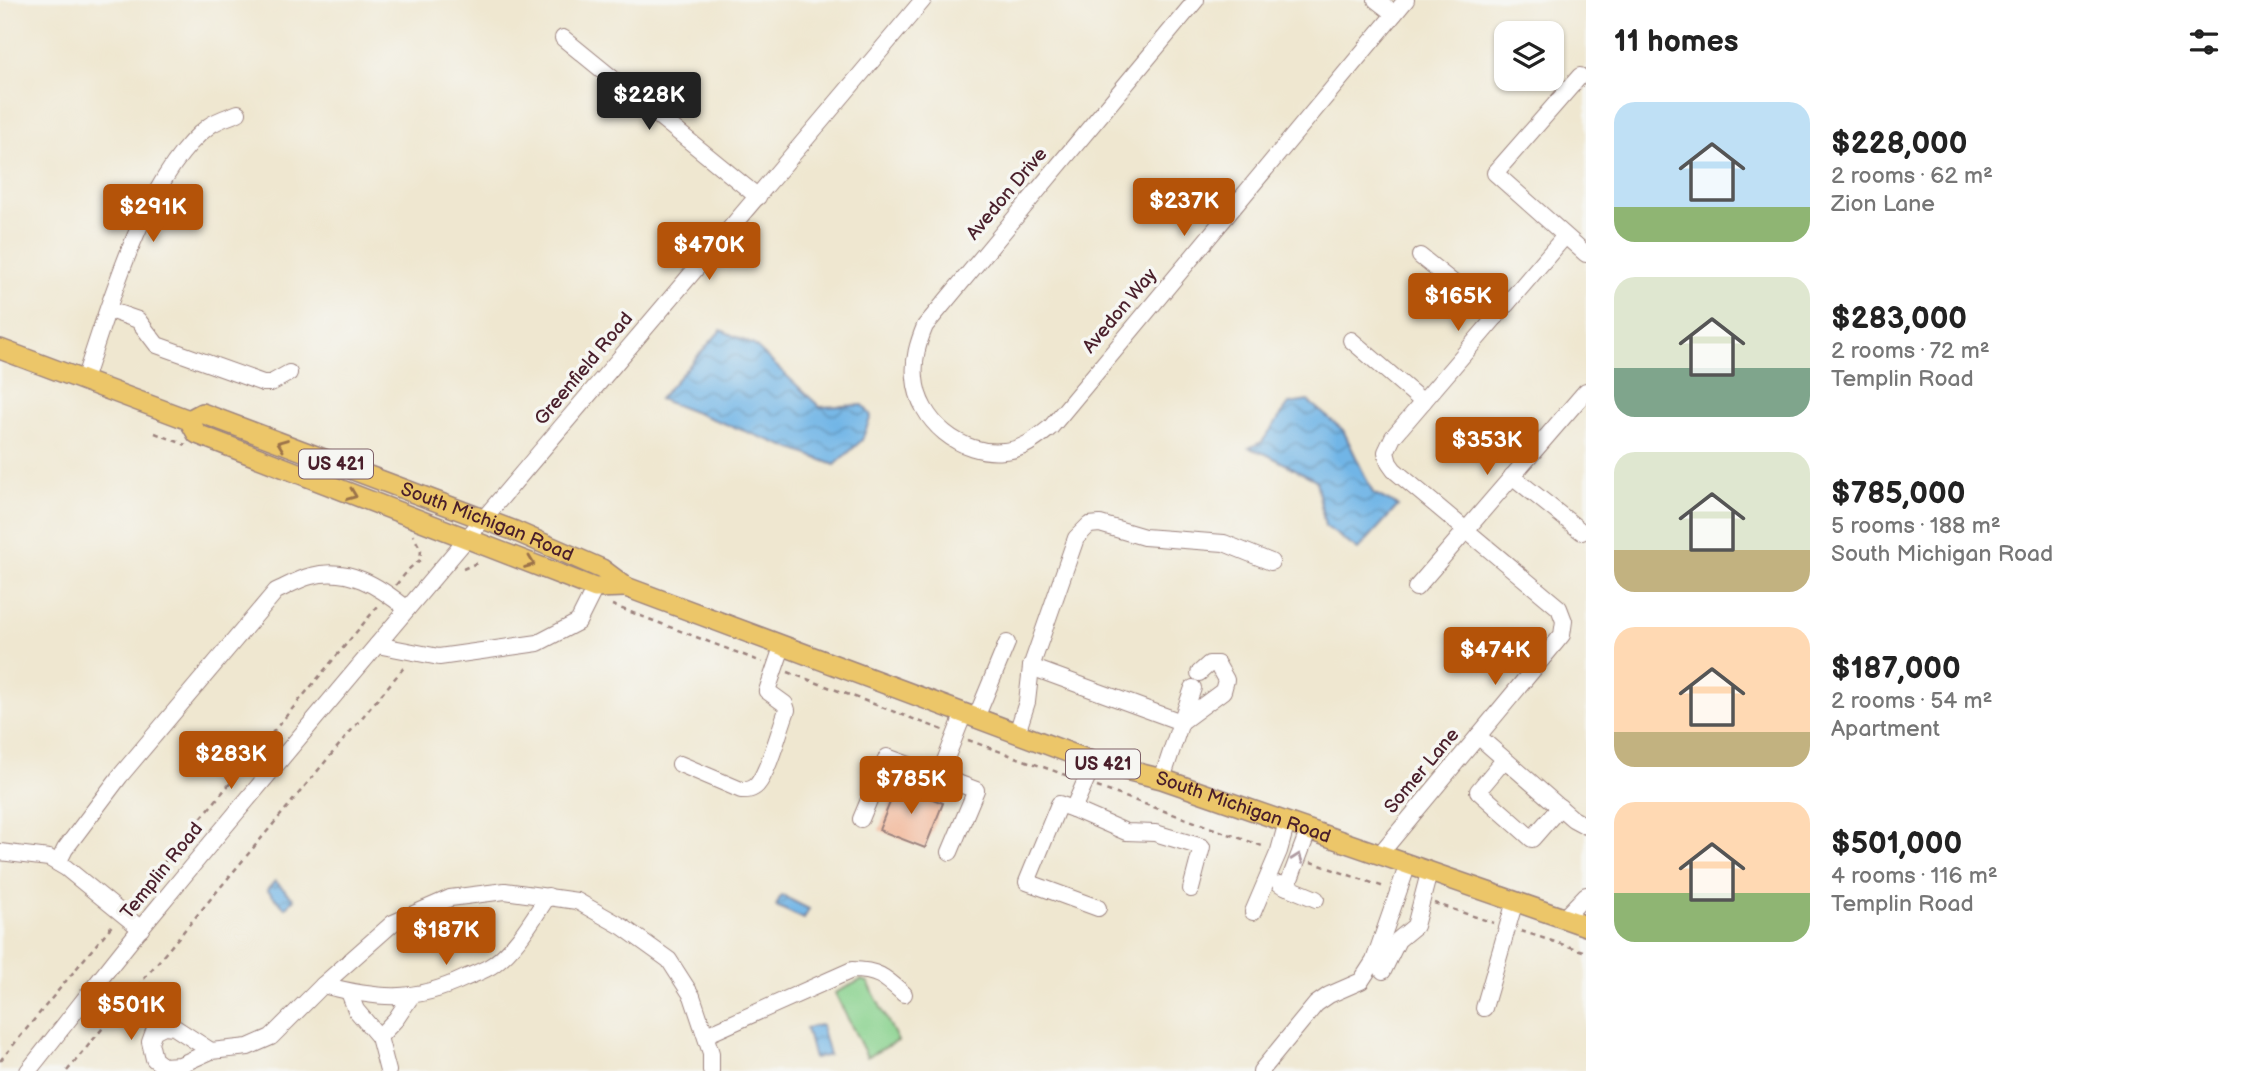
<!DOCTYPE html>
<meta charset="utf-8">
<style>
:root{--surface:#fff;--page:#f2f2f2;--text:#222;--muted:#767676;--accent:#b45309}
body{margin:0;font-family:"Balsamiq Sans",sans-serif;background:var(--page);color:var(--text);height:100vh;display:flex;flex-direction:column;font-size:26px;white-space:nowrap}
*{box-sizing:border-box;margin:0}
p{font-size:23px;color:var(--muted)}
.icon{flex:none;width:38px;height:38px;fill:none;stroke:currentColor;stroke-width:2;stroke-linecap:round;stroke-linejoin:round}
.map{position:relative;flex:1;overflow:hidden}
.sheet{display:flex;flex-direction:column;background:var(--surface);width:665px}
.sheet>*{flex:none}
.tools{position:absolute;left:1494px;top:21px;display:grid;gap:14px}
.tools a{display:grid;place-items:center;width:70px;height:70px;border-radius:14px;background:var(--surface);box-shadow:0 2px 5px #0004;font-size:35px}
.price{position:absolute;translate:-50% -60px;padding:0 16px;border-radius:7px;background:var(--accent);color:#fff;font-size:23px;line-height:46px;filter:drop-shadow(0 2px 4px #0008)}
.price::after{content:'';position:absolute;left:50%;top:42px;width:21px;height:16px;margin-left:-10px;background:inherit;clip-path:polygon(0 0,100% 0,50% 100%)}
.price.active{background:#222;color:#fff}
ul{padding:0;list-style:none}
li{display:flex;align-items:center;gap:21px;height:175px;padding:0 28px}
li span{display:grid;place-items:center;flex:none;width:196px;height:140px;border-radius:21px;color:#555}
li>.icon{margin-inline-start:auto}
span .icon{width:84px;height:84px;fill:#fffc;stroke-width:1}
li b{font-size:30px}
h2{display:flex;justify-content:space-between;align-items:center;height:84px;padding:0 28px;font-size:30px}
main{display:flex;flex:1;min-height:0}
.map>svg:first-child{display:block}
</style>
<main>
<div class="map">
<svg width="1586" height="1071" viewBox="0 0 1586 1071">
<defs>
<pattern id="water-waves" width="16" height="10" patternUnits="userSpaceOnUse" patternTransform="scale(1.75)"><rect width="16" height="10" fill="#71b5e6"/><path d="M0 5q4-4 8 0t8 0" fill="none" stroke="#5f93bb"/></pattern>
</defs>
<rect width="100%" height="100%" fill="#f6f6f2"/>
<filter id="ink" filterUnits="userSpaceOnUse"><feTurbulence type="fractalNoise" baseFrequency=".0143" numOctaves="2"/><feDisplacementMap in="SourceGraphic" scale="14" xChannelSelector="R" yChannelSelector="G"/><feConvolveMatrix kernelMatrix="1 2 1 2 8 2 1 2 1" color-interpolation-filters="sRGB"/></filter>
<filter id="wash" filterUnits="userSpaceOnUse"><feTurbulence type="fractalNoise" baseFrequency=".00686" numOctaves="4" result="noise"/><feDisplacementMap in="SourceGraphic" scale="28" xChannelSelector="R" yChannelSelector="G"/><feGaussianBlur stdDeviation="1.57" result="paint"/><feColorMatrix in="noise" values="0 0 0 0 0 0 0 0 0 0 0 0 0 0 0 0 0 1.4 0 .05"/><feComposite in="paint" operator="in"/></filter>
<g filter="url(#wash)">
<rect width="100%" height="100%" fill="#efe7d0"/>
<!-- garden -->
<polygon fill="#89d28e" stroke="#6a785c" stroke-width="2" points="861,980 868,982 898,1041 867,1057 835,993"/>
<!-- water -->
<g fill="url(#water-waves)" stroke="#5e6a88" stroke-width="2">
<polygon points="721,330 754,345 820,407 863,405 871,416 862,440 835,465 659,399"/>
<polygon points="1308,401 1343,430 1373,493 1398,506 1358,550 1325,526 1316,480 1266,454 1249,448 1262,442 1289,404"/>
<polygon points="275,881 294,899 285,908 267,890"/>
<polygon points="781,895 809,909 804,919 776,906"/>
<polygon points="821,1025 829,1055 814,1059 806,1028"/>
</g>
<g id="blocks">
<!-- building -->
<polygon fill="#f1ab88" points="897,785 943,803 925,848 879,830"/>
</g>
</g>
<g filter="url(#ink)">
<use href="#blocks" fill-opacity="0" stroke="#9c837e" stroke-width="2"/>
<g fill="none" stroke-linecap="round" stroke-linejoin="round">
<!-- minor casing -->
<g stroke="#9c837e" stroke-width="18">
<g id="minor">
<path d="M1196 0 925 326C918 343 913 359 915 378 918 421 961 456 1004 451 1023 450 1037 438 1051 427L1406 0"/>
<polyline points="1376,0 1394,14"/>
<polyline points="563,38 758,197"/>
<polyline points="1580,76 1495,173 1586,254"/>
<polyline points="1420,256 1496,317"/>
<polyline points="109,310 138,320 157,345 263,383 271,383 289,373"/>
<polyline points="1351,340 1423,402"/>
<path d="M84 380C109 307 146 173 209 126 217 120 228 117 238 113"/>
<polyline points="1512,476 1582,532"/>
<polyline points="1416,588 1586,391"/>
<polyline points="377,645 439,657 538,643 578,622 595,588"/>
<polyline points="1031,667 1181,722 1162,779"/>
<polyline points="976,718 1007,643"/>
<polyline points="1181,722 1223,691 1226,680 1217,664 1209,664 1199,673"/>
<polyline points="1181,722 1193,688"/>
<polyline points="1017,733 1027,702 1031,667 1076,538 1089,525 1100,524 1144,537 1224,543 1271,562"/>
<polyline points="1478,736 1573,819 1586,826"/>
<polyline points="1504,760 1478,791 1532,839 1560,807"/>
<polyline points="1094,762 1073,809 1059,804 1027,882 1098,908"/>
<path d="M680 764 741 790C748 790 752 790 757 785 769 771 780 728 787 710L785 704 767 691 782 647"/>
<polyline points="1073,809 1126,832 1155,833 1202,847 1191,889"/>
<polyline points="861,819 887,757 939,776"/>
<polyline points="0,852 49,858 66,868 141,929"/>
<polyline points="950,852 976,790 939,776 964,713"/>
<polyline points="1380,854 1562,635 1564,621 1559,608 1394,470 1389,463 1386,452 1393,437 1565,236"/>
<path d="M58 863 65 849 120 776 276 591C287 586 299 579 311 576 348 566 379 586 407 609"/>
<polyline points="1280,884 1316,899"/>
<polyline points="1287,887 1309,829"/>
<polyline points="1253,912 1279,851 1287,822"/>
<polyline points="1563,919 1586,895"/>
<polyline points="1383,971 1398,940 1415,926 1429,873"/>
<path d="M323 985C377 999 413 1003 465 978 474 974 486 970 494 964 517 947 532 920 548 896"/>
<polyline points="349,992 356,1010 379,1037 388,1071"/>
<polyline points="1484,1008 1515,901"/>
<path d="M706 1035 852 970C878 970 885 977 904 994"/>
<polyline points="379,1037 396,1019 412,995"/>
<polyline points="211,1051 174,1027 164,1026 154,1031 150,1042 154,1059 163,1066 180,1065 211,1051 248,1047 271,1037 323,985 393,923 450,898 505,891 577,901 623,927 669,960 692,996 711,1053 711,1071"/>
<path d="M28 1071C72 1016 114 960 159 906 410 601 669 303 923 0"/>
<polyline points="1261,1071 1316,1004 1329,995 1361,981 1374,961 1408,864"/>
</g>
</g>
<!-- major casing -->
<g stroke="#9c837e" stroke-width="22">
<g id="major">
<polyline points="0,349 189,420 197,434 595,588 626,587"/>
<path id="s1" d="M189 420 202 413 515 531 602 569 626 587 1094 762 1162 779 1586 926"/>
</g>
</g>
<!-- path -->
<g stroke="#9c837e" stroke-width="2.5" stroke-dasharray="5 5" stroke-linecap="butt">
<polyline points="155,433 186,445"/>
<polyline points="463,569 479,562"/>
<polyline points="396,585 410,568 420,560 421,550 413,535"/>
<polyline points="612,605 762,662"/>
<polyline points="788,672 943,730"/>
<polyline points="968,740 1071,777"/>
<polyline points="1097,787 1265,847"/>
<polyline points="1311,862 1384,887"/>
<polyline points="131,902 378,606"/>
<polyline points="1434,903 1494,923"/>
<polyline points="1521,931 1586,952"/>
<polyline points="0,1061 114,923"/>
<polyline points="67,1071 406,665"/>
</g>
<!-- minor -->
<use href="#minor" stroke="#fff" stroke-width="16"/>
<!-- major -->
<use href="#major" stroke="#ecc669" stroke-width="19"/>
</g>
<!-- one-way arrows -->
<defs><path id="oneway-chevron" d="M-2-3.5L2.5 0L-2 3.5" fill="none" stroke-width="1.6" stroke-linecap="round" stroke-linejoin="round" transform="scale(1.75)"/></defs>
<g stroke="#9b724a">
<use href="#oneway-chevron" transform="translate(282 444) rotate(-159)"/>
<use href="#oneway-chevron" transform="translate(352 495) rotate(21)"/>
<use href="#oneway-chevron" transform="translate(530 563) rotate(21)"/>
</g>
<use stroke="#ae9aa0" href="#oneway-chevron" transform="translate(1298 858) rotate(-70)"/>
</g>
<g text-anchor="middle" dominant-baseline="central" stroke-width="7" stroke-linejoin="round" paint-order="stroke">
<!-- shield labels -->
<g fill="#f6f6f2" stroke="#7e6067" stroke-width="2">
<rect x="299" y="449.5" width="74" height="29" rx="5"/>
<rect x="1066" y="749.5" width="74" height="29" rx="5"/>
</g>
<g font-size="18" font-weight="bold" fill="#4a1f2b">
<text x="336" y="464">US 421</text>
<text x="1103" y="764">US 421</text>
</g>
<!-- street labels -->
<g font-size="19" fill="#4a1f2b" stroke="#f6f6f2">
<text transform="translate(1007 194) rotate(-50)">Avedon Drive</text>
<text transform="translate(1120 311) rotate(-50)">Avedon Way</text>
<text transform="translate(584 369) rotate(-50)">Greenfield Road</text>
<text stroke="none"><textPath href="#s1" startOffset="320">South Michigan Road</textPath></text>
<text transform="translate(1422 771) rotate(-50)">Somer Lane</text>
<text stroke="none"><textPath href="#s1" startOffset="1130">South Michigan Road</textPath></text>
<text transform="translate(162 871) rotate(-51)">Templin Road</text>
</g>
</g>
</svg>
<div class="tools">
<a><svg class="icon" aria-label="layers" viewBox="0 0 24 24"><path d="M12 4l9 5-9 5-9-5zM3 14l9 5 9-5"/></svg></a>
</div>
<b class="price active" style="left:649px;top:132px">$228K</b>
<b class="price" style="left:1184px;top:238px">$237K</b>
<b class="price" style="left:153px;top:244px">$291K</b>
<b class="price" style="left:709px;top:282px">$470K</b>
<b class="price" style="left:1458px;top:333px">$165K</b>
<b class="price" style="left:1487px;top:477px">$353K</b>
<b class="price" style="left:1495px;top:687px">$474K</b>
<b class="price" style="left:231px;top:791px">$283K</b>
<b class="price" style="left:911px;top:816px">$785K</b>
<b class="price" style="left:446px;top:967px">$187K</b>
<b class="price" style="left:131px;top:1042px">$501K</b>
</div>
<section class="sheet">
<h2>11 homes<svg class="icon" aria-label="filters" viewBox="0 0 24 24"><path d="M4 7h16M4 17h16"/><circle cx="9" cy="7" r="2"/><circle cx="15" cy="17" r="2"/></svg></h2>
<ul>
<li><span style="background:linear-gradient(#bfe0f5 75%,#8fb573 0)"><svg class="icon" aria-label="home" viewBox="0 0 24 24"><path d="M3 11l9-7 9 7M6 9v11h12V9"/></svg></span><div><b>$228,000</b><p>2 rooms · 62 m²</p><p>Zion Lane</p></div></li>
<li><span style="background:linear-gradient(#dfe7d0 65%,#7fa58c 0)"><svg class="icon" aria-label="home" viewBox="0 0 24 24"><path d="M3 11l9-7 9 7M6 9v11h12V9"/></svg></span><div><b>$283,000</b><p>2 rooms · 72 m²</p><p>Templin Road</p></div></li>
<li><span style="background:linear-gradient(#dfe7d0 70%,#c2b280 0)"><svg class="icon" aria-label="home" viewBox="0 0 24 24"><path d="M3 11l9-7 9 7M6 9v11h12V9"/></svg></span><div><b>$785,000</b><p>5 rooms · 188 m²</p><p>South Michigan Road</p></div></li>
<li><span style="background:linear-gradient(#ffd9b3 75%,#c2b280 0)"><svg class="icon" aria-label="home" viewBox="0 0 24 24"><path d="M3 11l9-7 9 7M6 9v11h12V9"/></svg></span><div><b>$187,000</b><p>2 rooms · 54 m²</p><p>Apartment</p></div></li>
<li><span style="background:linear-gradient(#ffd9b3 65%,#8fb573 0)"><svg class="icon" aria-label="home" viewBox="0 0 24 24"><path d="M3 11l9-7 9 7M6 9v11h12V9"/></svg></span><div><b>$501,000</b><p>4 rooms · 116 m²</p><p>Templin Road</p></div></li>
</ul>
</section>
</main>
